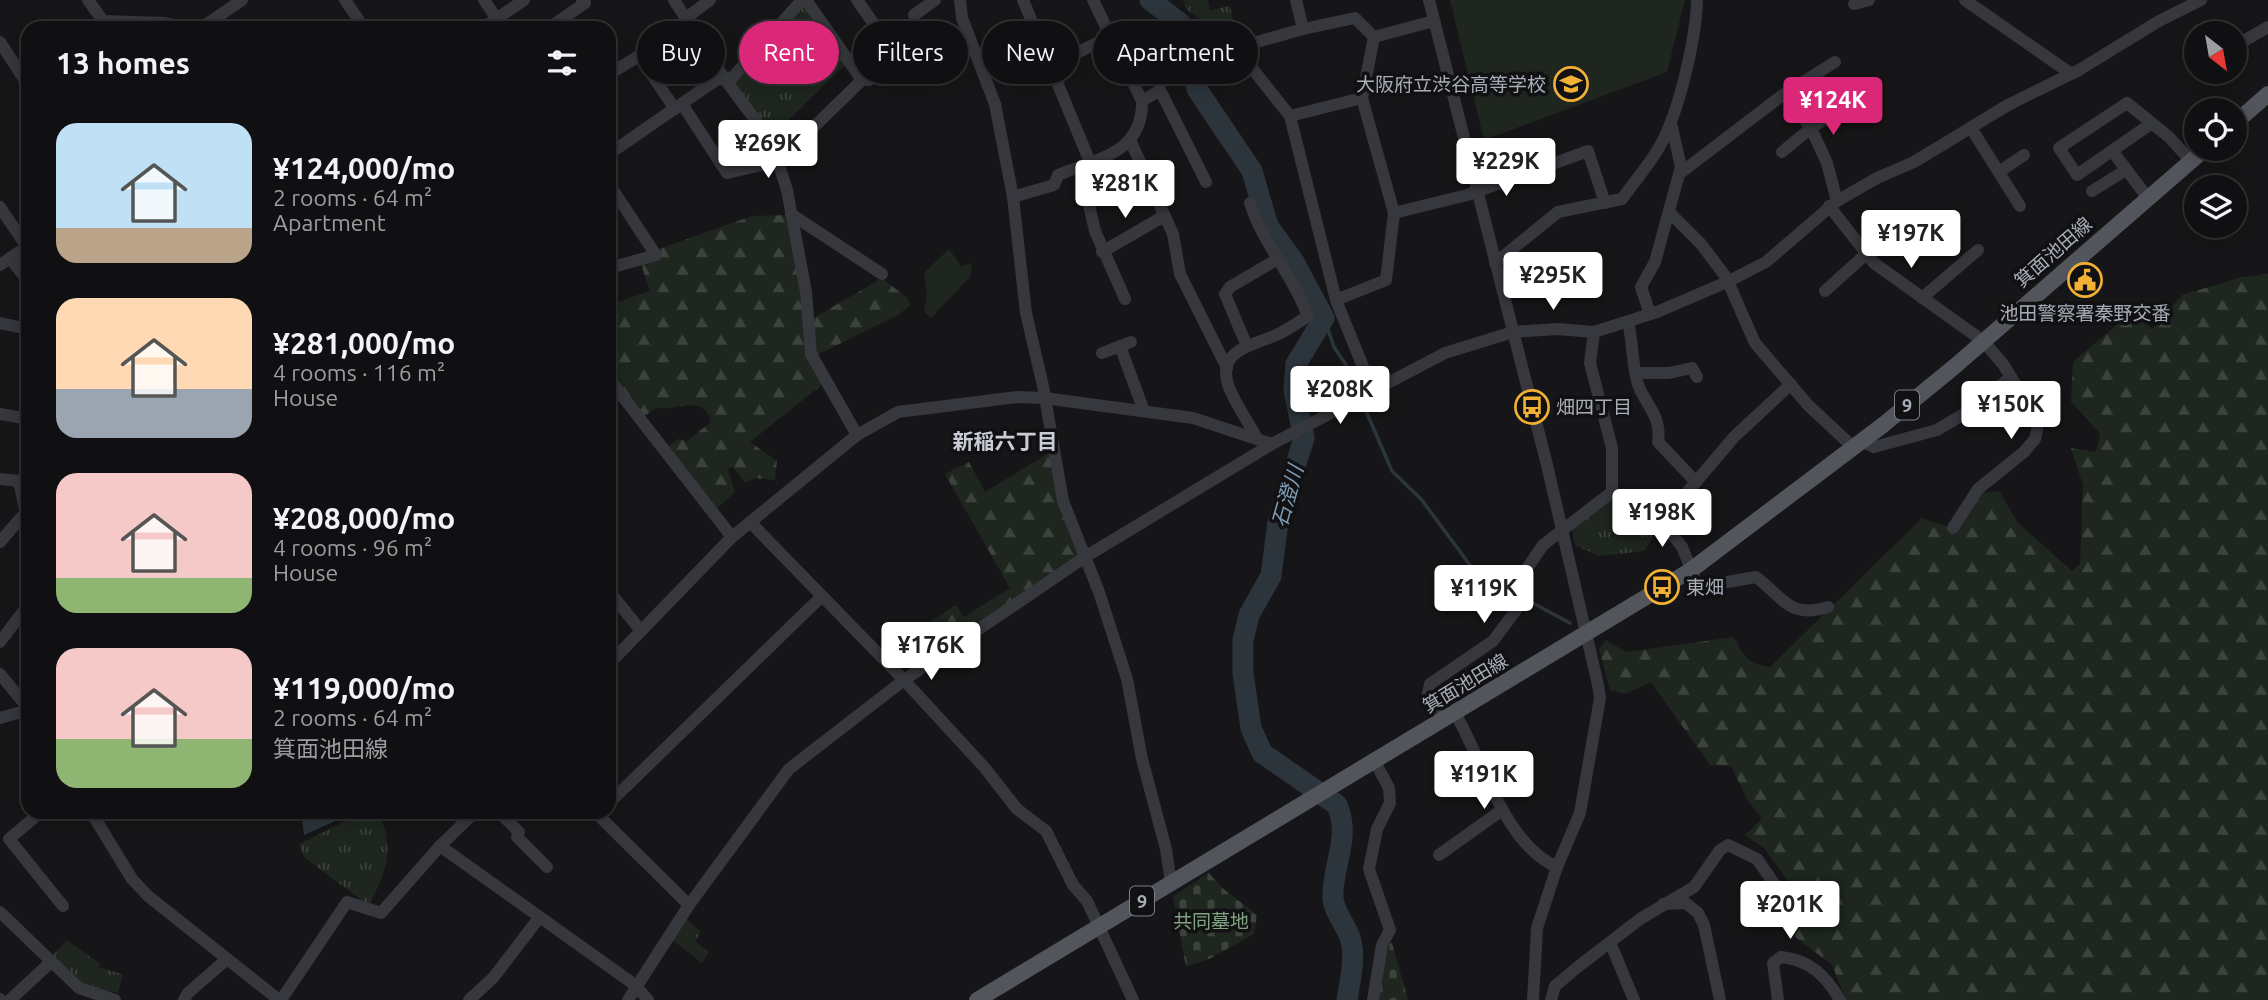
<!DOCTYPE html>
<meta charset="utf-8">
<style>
:root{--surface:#101012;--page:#19191b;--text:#f1f3f6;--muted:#9c9d9f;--line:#303032;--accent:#db2777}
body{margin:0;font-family:Ubuntu,"Noto Sans JP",sans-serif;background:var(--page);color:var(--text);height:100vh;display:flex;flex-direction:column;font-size:26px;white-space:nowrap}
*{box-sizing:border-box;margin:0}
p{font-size:23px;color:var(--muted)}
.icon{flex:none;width:38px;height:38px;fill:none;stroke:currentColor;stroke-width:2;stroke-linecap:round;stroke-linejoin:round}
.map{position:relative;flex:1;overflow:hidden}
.sheet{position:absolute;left:21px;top:21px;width:595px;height:798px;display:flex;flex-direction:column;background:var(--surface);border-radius:21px;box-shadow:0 4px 18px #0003,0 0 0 2px var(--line)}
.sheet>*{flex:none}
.guide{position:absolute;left:637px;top:21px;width:665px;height:63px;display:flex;gap:14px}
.needle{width:46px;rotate:149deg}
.tools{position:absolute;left:2184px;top:21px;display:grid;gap:14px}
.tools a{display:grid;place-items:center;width:63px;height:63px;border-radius:50%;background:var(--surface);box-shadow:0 4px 18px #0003,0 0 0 2px var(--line);font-size:35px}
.price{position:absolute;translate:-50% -60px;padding:0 16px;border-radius:7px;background:#fff;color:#222;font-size:23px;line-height:46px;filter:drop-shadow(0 2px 4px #0008)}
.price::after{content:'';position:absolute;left:50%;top:42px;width:21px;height:16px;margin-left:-10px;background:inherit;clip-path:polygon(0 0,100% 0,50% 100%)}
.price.on{background:var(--accent);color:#fff}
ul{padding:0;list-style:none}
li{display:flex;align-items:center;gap:21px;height:175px;padding:0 35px}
li span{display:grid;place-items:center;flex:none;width:196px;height:140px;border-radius:21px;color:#555}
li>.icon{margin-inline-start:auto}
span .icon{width:84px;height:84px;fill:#fffc;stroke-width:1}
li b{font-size:30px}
h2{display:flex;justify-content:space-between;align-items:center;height:84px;padding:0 35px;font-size:30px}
.pill{padding:0 24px;border-radius:32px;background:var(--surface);box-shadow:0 4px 18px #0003,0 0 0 2px var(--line);font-size:24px;line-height:63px}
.pill.on{background:var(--accent);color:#fff}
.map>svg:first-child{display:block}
</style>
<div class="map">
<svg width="2268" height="1000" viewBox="0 0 2268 1000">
<defs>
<pattern id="forest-firs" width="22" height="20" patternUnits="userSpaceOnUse" patternTransform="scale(1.75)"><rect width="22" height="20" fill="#1e261f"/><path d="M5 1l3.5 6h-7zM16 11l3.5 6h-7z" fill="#3c433d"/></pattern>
<pattern id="cemetery-stones" width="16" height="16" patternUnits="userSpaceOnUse" patternTransform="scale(1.75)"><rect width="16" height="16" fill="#1e261f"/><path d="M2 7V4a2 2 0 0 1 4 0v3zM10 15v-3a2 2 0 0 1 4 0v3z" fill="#3c433d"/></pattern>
<pattern id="park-tufts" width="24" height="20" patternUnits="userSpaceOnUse" patternTransform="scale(1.75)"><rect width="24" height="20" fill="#1e261f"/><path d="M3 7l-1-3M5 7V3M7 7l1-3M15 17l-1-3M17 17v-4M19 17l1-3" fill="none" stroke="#3c433d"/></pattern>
</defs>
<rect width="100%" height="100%" fill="#161618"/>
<!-- green -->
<g fill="#1e261f">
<polygon points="1450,0 1685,0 1667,72 1484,140"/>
<polygon points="949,249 961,266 972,263 970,277 931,318 924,312 927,292 924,273"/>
</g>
<!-- forest -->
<g fill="url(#forest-firs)">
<path d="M786 215 804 292 808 356 824 383 750 442 777 461 775 480 755 478 745 483 733 467 728 469 735 492 715 510 666 448 678 439 687 441 711 422C704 393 677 411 657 408L644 416 609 372V305L650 291 641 264 659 249 752 216Z"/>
<path d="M2268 274V1000H1846L1832 965 1794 936V929L1809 910 1764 848 1745 835 1762 819 1747 799 1731 766 1710 765 1651 682 1625 694 1610 690 1599 649 1606 640 1626 652 1734 637C1743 656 1749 664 1770 667L1922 518 1956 530 1982 493 1999 491 2018 523 2072 571 2080 564 2083 485 2071 448 2096 452 2100 433 2071 402 2073 362 2132 312 2152 329 2182 295 2242 277Z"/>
<polygon points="882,278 907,298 910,305 898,315 817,355 812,319"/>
<polygon points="1049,453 1082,555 944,649 925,625 956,605 964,617 1010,588 945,474 969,462 985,492"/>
</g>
<!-- cemetery -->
<g fill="url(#cemetery-stones)">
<polygon points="1209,873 1221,887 1257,915 1254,934 1211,958 1186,967 1173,896"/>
<polygon points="1392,943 1408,1000 1376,1000 1385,945"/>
</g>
<!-- park -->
<g fill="url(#park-tufts)">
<polygon points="1184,0 1208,0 1210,10 1230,6 1240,48 1213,55 1203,22 1186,9"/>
<polygon points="802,8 807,8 846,64 772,136 733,83"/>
<polygon points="1168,42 1184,46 1188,62 1174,69 1158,50"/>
<polygon points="1613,498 1648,514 1660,527 1644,551 1599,556 1575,545 1572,529"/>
<path d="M364 812H378C395 845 387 875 368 905L304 857 299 844Z"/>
<polygon points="686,918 701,932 695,941 709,952 702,963 670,938"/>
<polygon points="67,940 99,963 100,968 123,974 118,993 81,986 51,957"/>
</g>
<!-- water -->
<polygon fill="#2c353c" points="301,812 355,812 304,835"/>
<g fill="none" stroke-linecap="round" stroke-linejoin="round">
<!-- stream -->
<g stroke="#2c353c" stroke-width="3.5">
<polyline points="1324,318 1334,347 1346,365 1392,471 1421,499 1470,565 1485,578 1513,592"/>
<polyline points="1520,596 1570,623"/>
</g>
<!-- river -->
<path stroke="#2c353c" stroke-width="21" d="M1150 0 1180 23 1189 36 1197 89 1252 171 1268 226 1294 262 1324 318 1296 364 1294 390 1304 438 1278 522 1271 576 1249 615 1243 640V673L1251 728 1262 753 1337 805C1351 837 1333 863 1333 895 1332 908 1344 923 1349 935 1357 955 1350 980 1347 1000"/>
<!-- minor -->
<g stroke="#37383d" stroke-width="12">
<polyline points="88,0 103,21 165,23 188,28"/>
<polyline points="345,0 364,28"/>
<polyline points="484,0 503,28"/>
<polyline points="674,0 724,78 771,141 787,190 806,292 811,354 857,435"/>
<polyline points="806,0 862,80 869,80 898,58 857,0"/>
<polyline points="960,0 962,18 995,104 1013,197 1026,313 1043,386 1063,501 1099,592 1127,679 1142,759 1166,849 1171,883"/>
<polyline points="1023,0 1090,162"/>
<polyline points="1093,0 1142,101"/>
<polyline points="1296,0 1303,29 1246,45 1251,67 1290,116 1336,300 1372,389"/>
<polyline points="1429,0 1547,465 1598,685 1600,698 1580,813 1557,867 1537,928 1533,1000"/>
<polyline points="1965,0 2070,73"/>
<polyline points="1854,4 1869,0"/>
<polyline points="914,15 935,0"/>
<polyline points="686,18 710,0"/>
<polyline points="201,28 242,0"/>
<polyline points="483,28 524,0"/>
<polyline points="549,28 585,3 582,0"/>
<polyline points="1303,29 1355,18 1374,37 1434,21"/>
<polyline points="0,42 28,85"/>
<polyline points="2242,42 2268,27"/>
<polyline points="1049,66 1110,37"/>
<polyline points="609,74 639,56 675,109"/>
<polyline points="1784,94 1811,128 1827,163 1837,201"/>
<polyline points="682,104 727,173 779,161 862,80"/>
<polyline points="1290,116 1362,98"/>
<polyline points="2152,123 2077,175 2059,148 2127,103 2169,137 2191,161"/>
<polyline points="1971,128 2020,206"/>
<polyline points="1130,140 1173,234 1180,274 1227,368"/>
<polyline points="1782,152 1811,128 1861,96"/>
<polyline points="2113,152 2148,198"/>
<polyline points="609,154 716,80 733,77 802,0"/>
<polyline points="1080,166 1095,231 1125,299"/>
<polyline points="1999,172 2024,155"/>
<polyline points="1679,174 1784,94 1835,62"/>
<polyline points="609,184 656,255 609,268"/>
<polyline points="2092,191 2126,170"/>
<path d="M1013 197 1054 185 1058 175C1096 159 1143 154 1142 101L1160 90 1206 182"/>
<path d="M1250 203C1264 246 1293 275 1308 316 1297 323 1286 331 1274 336 1249 346 1214 352 1230 390 1237 406 1248 422 1257 438"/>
<polyline points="1829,206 1874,263 1983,341 2003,364 2033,413 2038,425 2035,439 2024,452 1978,489 1953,528"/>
<polyline points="0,207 27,247"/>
<polyline points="1394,213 1467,195 1588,151 1605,203"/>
<polyline points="1670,213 1701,244 1726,277 1755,343 1808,405 1853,447"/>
<polyline points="791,214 882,274"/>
<polyline points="1102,252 1164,216"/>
<polyline points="10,258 28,281"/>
<path d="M1495 263 1558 212 1622 199C1634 182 1649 165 1660 146 1679 112 1696 39 1697 0"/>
<polyline points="0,265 28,246"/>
<polyline points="1825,291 1866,254"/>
<polyline points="1922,298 1978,250"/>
<polyline points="1336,300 1386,280 1394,213 1362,98 1374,37"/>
<polyline points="1650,314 1641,287 1655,262 1681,167 1671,123"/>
<path d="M1628 322C1633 341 1632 370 1639 387 1647 406 1662 418 1658 442L1696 482"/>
<polyline points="0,323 28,329"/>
<polyline points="1594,332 1590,363 1612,448 1612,492 1658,516 1673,509 1734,437 1791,384"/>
<polyline points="1246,344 1225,294 1230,287 1276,260"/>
<polyline points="1120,346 1144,411"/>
<polyline points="1102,353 1131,342"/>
<polyline points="28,354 28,422"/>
<polyline points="1321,373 1331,412"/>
<polyline points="1636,373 1669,373 1692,368 1697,377"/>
<polyline points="609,379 732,537"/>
<polyline points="0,414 28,419"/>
<polyline points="1861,441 1874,447 1937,430 1969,411 2011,377"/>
<polyline points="0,479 19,481 28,477"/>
<polyline points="19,481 28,523"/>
<path d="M1658 516 1682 547 1696 581 1710 585 1756 577C1784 598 1789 619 1828 607"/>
<polyline points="750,522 904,680 984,767 1017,809 1046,831 1073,885 1087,901 1133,1000"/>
<polyline points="0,542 26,512"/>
<polyline points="609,591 641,631"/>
<polyline points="0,642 28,605"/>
<polyline points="609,664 732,537 857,435 898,412 1017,397 1044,398 1193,418 1272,444"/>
<polyline points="0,674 28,708"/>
<path d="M1455 713C1482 759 1505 845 1557 867"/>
<polyline points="0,718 28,710"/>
<polyline points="1441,722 1427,697 1430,684 1493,641 1516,610 1517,583 1543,545 1612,492"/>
<polyline points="609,803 821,597"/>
<polyline points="41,812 9,839 63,906"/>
<polyline points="91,812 132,879 148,896 279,1000"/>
<polyline points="499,812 519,832 517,837 547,867"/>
<polyline points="595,812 689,905"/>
<polyline points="440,846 635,985 648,1000"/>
<polyline points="1439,855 1502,810"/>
<polyline points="1663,904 1686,903 1698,913 1704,925 1720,1000"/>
<polyline points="0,912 79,988 115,1000"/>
<polyline points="1610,942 1634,1000"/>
<polyline points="0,999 1,1000"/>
<polyline points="10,1000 51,962"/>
<polyline points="184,1000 188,993 227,959"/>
<polyline points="281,1000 347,902 381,913 440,846 475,812"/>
<polyline points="469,1000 493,978 539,918"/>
<polyline points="628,1000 689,905 789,769 904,680 1085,557 1272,444 1445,353 1513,332 1557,329 1594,332 1657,312 1727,282 1766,262 1837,201 1877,178 1914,162 2008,105 2079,70 2159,21 2201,0"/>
<polyline points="1373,1000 1382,945 1390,930 1369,869 1377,829 1390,803 1389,788 1375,762"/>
<polyline points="1551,1000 1555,986 1579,966 1640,919 1694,887 1720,850 1728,845 1757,859 1792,909"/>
<path d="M1778 1000 1773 963 1781 957C1810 960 1826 976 1840 1000"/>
</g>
<!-- major -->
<g stroke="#53555c" stroke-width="16">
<polyline points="2235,123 2268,94"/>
<polyline points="977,1000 1691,570 1883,425 1954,367 2205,149"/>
</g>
</g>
<!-- icons -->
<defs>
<g id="school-ring" transform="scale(1.75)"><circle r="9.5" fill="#111113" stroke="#f2b134" stroke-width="1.5"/><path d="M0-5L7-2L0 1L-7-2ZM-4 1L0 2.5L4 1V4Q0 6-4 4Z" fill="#f2b134"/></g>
<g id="civic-ring" transform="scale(1.75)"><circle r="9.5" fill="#111113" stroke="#f2b134" stroke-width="1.5"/><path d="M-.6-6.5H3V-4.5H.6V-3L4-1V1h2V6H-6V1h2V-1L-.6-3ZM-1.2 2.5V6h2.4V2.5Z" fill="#f2b134"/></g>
<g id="bus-ring" transform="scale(1.75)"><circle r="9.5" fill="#111113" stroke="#f2b134" stroke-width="1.5"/><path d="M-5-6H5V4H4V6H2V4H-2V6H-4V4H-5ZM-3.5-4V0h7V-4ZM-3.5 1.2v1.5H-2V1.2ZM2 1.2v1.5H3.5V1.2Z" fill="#f2b134"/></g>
</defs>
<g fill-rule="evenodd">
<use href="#school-ring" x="1571" y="84"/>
<use href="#civic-ring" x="2085" y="280"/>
<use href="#bus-ring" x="1532" y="407"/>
<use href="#bus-ring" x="1662" y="587"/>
</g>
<g text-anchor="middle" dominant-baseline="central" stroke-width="7" stroke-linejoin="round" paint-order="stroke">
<!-- shield labels -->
<g fill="#111113" stroke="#7b7e86" stroke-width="2">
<rect x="1895" y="390.5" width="24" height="29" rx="5"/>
<rect x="1130" y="886.5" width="24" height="29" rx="5"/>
</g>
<g font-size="18" font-weight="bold" fill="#a8adb8">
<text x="1907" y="405">9</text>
<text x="1142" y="901">9</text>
</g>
<!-- poi labels -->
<g font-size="19" fill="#a8adb8" stroke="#111113" text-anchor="start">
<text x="1546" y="84" text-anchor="end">大阪府立渋谷高等学校</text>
<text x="2085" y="313" text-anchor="middle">池田警察署秦野交番</text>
<text x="1556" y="407">畑四丁目</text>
<text x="1686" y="587">東畑</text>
</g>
<!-- street labels -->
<g font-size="19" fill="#a8adb8" stroke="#111113">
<text transform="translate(2053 252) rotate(-41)">箕面池田線</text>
<text transform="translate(1465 683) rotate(-31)">箕面池田線</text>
</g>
<!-- park labels -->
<g font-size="19" fill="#7fa381" stroke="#111113">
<text x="1211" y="921">共同墓地</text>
</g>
<!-- neighbourhood labels -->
<g font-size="21" font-weight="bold" fill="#c9ccd4" stroke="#111113">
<text x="1005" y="441">新稲六丁目</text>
</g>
<!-- water labels -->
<g font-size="21" font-style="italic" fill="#7f9bb3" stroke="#111113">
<text transform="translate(1287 496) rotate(-74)">石澄川</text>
</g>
</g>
</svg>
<div class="tools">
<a><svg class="needle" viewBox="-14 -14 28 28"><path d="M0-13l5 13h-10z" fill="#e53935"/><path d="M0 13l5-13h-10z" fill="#9c9d9f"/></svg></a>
<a><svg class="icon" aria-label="locate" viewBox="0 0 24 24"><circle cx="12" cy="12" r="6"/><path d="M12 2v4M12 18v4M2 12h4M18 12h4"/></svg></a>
<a><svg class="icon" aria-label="layers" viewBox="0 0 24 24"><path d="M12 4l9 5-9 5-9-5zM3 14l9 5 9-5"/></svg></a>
</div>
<b class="price on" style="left:1833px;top:137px">¥124K</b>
<b class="price" style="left:768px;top:180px">¥269K</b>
<b class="price" style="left:1506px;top:198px">¥229K</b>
<b class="price" style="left:1125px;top:220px">¥281K</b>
<b class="price" style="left:1911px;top:270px">¥197K</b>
<b class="price" style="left:1553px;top:312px">¥295K</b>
<b class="price" style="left:1340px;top:426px">¥208K</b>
<b class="price" style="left:2011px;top:441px">¥150K</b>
<b class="price" style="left:1662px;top:549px">¥198K</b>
<b class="price" style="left:1484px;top:625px">¥119K</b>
<b class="price" style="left:931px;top:682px">¥176K</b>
<b class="price" style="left:1484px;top:811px">¥191K</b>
<b class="price" style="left:1790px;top:941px">¥201K</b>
<div class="guide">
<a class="pill">Buy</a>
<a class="pill on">Rent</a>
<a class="pill">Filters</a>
<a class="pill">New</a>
<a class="pill">Apartment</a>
</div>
<section class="sheet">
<h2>13 homes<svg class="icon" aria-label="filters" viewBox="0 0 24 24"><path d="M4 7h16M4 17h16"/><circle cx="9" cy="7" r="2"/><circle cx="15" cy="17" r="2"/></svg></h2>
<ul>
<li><span style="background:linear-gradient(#bfe0f5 75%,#b9a48a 0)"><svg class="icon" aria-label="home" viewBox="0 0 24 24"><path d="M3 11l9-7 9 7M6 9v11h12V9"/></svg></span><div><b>¥124,000/mo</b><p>2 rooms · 64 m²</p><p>Apartment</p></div></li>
<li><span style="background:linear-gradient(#ffd9b3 65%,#9aa5b1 0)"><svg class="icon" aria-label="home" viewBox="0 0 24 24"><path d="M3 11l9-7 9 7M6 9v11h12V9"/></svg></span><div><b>¥281,000/mo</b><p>4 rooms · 116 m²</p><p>House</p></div></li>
<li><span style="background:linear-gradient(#f6c9c9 75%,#8fb573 0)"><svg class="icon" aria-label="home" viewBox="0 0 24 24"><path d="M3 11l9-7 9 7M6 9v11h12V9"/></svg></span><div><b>¥208,000/mo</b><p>4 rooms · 96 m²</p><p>House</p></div></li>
<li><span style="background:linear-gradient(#f6c9c9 65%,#8fb573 0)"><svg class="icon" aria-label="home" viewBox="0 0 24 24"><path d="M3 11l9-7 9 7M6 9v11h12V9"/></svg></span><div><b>¥119,000/mo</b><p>2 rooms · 64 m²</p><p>箕面池田線</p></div></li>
</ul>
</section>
</div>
